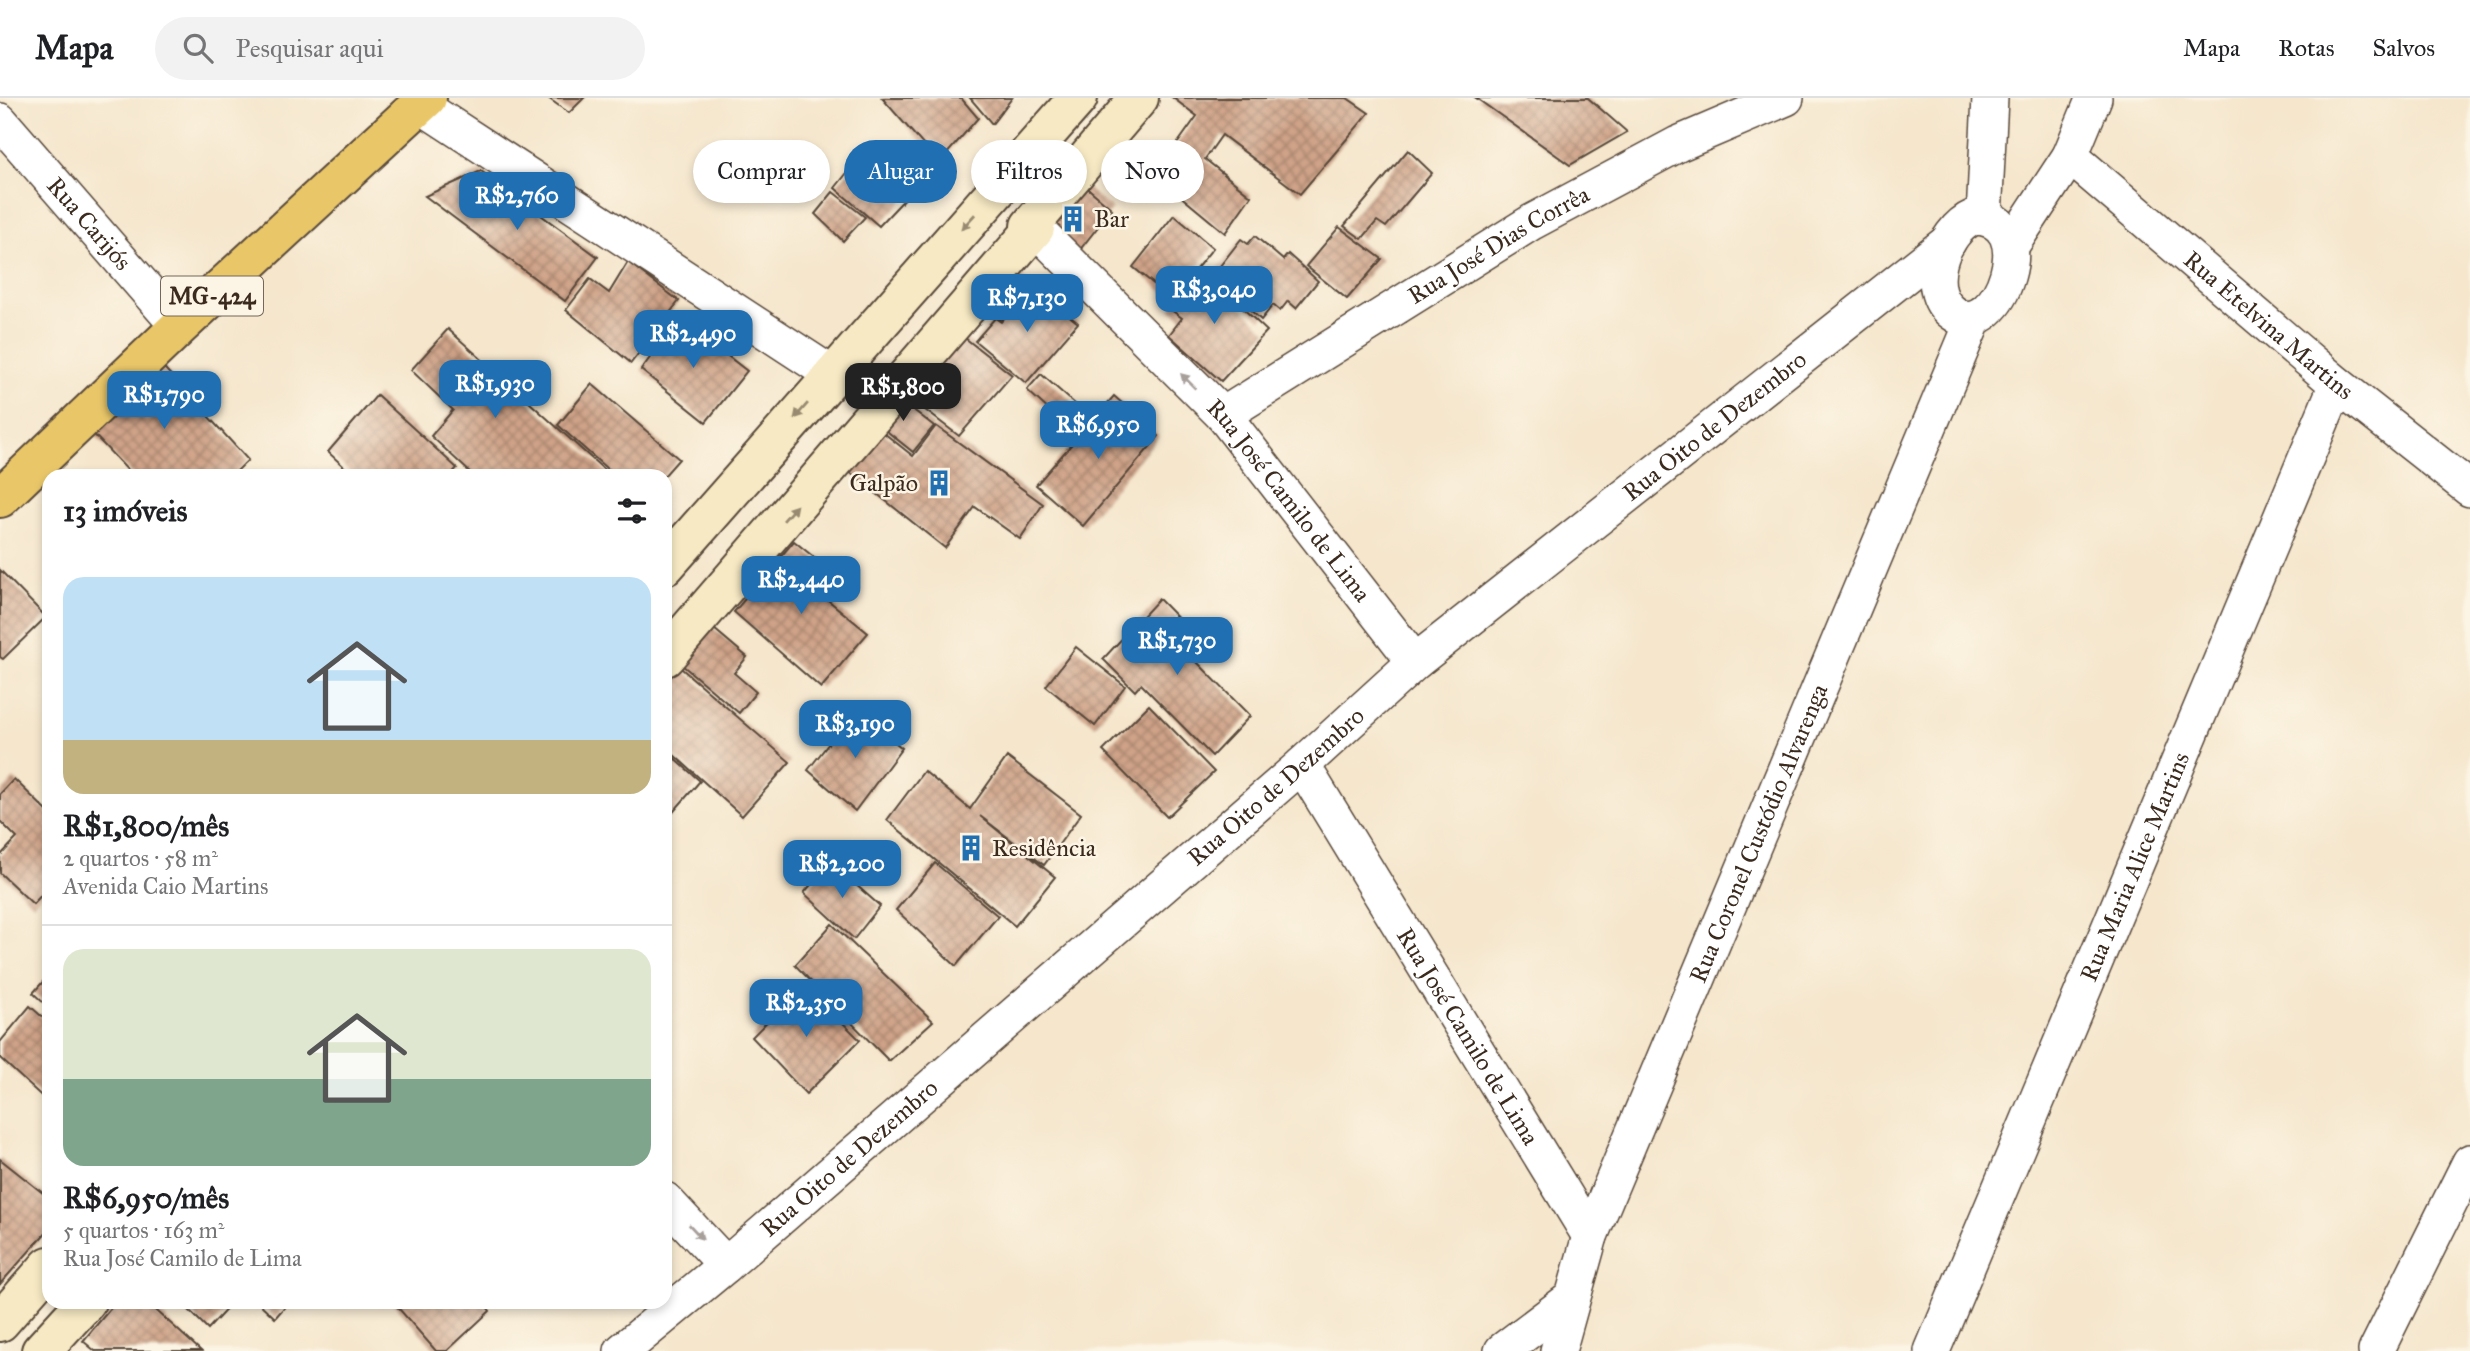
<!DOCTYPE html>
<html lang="pt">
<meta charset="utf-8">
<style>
:root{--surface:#fff;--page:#f2f2f2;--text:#202124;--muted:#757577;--line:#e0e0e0;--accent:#1f6fb2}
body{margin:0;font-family:"IM FELL Great Primer",serif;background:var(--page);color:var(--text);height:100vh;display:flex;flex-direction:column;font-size:26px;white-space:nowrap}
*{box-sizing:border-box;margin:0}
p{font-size:23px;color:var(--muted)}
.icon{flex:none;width:38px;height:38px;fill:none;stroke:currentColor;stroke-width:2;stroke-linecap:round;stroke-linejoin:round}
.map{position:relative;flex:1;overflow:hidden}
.panel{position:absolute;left:42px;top:371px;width:630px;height:840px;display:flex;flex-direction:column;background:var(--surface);border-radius:21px;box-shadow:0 4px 10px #0003}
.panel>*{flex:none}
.guide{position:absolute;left:693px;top:42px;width:665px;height:63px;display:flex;gap:14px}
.price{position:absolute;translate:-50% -60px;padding:0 16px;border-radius:14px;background:var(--accent);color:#fff;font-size:23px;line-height:46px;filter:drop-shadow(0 2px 4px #0008)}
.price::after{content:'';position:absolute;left:50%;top:42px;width:21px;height:16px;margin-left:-10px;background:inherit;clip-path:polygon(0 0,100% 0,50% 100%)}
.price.current{background:#222;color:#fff}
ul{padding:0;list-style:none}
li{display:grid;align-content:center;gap:14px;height:371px;padding:0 21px}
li+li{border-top:2px solid var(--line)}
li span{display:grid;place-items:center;height:217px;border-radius:21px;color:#555}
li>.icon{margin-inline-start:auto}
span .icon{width:126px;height:126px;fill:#fffc;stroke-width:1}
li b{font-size:30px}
h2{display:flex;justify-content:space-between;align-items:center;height:84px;padding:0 21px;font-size:30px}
.pill{padding:0 24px;border-radius:32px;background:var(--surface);box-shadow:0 4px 10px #0003;font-size:24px;line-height:63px}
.pill.current{background:var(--accent);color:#fff}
header{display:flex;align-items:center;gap:42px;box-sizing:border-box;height:98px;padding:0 35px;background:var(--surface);border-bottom:2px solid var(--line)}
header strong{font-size:33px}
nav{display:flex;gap:38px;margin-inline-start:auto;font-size:24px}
.search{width:490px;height:63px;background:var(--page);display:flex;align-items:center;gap:18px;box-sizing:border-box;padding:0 24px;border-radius:38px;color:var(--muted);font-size:26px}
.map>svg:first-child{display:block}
</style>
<header>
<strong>Mapa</strong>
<div class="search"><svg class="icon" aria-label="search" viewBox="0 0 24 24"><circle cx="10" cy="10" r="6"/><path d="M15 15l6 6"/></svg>Pesquisar aqui</div>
<nav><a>Mapa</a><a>Rotas</a><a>Salvos</a></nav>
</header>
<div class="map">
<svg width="2470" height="1253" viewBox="0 0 2470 1253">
<defs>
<pattern id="building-cross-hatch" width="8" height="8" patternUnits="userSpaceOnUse" patternTransform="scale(1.75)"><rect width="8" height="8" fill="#cfa388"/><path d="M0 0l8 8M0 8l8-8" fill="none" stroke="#a9856f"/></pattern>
</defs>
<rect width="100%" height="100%" fill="#fcf5e5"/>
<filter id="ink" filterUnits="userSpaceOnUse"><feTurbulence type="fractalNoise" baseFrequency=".0143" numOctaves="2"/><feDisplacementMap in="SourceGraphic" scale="14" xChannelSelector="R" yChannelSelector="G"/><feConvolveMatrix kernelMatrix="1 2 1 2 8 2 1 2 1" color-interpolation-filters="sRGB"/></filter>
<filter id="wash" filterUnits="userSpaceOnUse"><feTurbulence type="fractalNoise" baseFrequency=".00686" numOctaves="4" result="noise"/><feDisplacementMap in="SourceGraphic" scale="28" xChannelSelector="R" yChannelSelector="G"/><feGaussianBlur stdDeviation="1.57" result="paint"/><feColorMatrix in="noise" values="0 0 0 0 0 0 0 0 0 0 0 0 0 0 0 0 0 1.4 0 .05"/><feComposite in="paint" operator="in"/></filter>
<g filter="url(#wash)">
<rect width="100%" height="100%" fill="#f5e6cc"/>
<g id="blocks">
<!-- building -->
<g fill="url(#building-cross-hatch)">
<polygon points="548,0 584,0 569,15"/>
<polygon points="882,0 961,0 978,20 939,65"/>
<polygon points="970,0 1012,0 992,26"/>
<polygon points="1173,0 1347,0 1369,15 1300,96 1222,37 1205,61 1251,98 1225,135 1155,77 1197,18"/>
<polygon points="1476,0 1588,0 1627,34 1570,67"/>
<polygon points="866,51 913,92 879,128 835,90"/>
<polygon points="1408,52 1432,75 1386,129 1377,123 1362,141 1344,128"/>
<polygon points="481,73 598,159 565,203 425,98"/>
<polygon points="1076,80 1112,111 1071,163 1035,130"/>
<polygon points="833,94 865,119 843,143 815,116"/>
<polygon points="1174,117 1213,150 1172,201 1133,169"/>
<polygon points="1339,129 1382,161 1347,201 1306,168"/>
<polygon points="1255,138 1283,162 1288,156 1318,183 1296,210 1288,203 1280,213 1273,207 1261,222 1213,177 1241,141 1248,146"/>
<polygon points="628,164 679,203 631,265 566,212 590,181 609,195"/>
<polygon points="1008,166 1030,186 1000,222 978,202"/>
<polygon points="1201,171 1267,233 1221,283 1169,237 1182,220 1170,211"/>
<polygon points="1031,187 1078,225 1026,285 975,243 995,220 1001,224"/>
<polygon points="679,220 747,273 706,324 641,272"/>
<polygon points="951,229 1012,277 959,338 899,292"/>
<polygon points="448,231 611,378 474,378 431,338 453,312 411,272"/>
<polygon points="157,262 248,362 232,378 133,378 85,327"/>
<polygon points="1041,276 1091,320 1076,337 1027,292"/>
<polygon points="592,286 679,361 664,378 615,378 558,327"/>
<polygon points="893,296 934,328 913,354 873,322"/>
<polygon points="377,297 457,370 450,378 354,378 328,354"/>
<polygon points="1114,298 1159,338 1083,428 1036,387"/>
<polygon points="870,324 913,358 936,328 1043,406 1020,441 975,409 945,450 837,364"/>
<polygon points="794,443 832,474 818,494 868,535 821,590 734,514"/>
<polygon points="0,472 46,519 3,561 0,559"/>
<polygon points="1159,501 1203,546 1192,559 1250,618 1212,658 1141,586 1135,593 1103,561"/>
<polygon points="700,519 747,559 734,575 756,594 739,615 669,556"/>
<polygon points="1076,549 1125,588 1095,628 1046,588"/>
<polygon points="668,559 790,664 742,718 665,649 665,562"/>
<polygon points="1149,607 1214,674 1167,719 1103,653"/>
<polygon points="855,612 902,650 855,713 808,672"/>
<polygon points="665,652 700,683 668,720 665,717"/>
<polygon points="1007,659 1081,716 1044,767 980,718 1055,779 1015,828 887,722 924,673 970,711"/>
<polygon points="14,681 49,715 49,789 33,806 0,775 0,758 17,740 0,723 0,696"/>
<polygon points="830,764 880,808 854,841 804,795"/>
<polygon points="935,765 998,818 956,868 896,812"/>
<polygon points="832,826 933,923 889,963 795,867"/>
<polygon points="49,877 49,910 33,895"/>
<polygon points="804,886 860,942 806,996 752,939"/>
<polygon points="30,908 49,925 49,1005 0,960 0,944"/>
<polygon points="0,1061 49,1100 49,1131 0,1186"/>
<polygon points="116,1204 147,1204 201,1253 95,1253 83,1243"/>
<polygon points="181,1204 233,1204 208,1231"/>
<polygon points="258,1204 289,1204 275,1220"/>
<polygon points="393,1204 483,1204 490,1213 447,1253 436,1253"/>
</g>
</g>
</g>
<g filter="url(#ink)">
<use href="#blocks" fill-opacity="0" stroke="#574638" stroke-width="2"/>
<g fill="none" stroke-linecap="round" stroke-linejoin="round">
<!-- minor casing -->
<g stroke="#574638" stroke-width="38">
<g id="minor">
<polyline points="420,7 833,277"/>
<path id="s1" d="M0 23 179 229"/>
<path id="s2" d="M2070 58 2337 286 2470 391"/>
<path d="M1974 119C2045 119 1998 243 1956 217 1920 196 1941 133 1974 119Z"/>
<polyline points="1984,119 1990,0"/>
<path id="s3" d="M1035 130 1223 317 1415 564"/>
<polyline points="2011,148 2070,58 2094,0"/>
<path id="s4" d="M1223 317 1532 124 1678 46 1786 0"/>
<path id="s5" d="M1302 667 1590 1138"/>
<polyline points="665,1102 726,1167"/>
<path id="s6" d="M622 1253 726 1167 1302 667 1415 564 1948 144"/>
<polyline points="1502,1253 1572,1200"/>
<path id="s7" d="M1558 1253 1590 1138 1974 221"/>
<path id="s8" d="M1932 1253 2337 286"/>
<polyline points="2376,1253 2470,1064"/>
</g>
</g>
<!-- secondary casing -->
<g stroke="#574638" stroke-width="42">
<g id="secondary">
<polyline points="665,468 1078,0"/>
<polyline points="665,559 1035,130 1030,128 1139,0"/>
<polyline points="0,1224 49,1168"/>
<polyline points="41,1253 86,1204"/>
</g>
</g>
<!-- trunk casing -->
<g stroke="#574638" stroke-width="42">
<polyline id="trunk" points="0,400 179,229 427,0"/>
</g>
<!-- minor -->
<use href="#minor" stroke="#fff" stroke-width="35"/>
<!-- secondary -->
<use href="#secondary" stroke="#f6e9c3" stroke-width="38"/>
<!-- trunk -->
<use href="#trunk" stroke="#e9c769" stroke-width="38"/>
</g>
<!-- one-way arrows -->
<defs><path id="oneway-solid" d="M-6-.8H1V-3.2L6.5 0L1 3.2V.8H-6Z" transform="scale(1.75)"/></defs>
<g fill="#988a70">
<use href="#oneway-solid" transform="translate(968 124) rotate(132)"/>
<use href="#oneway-solid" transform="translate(801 313) rotate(131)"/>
<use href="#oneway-solid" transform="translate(790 415) rotate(-49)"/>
</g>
<g fill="#a79f9a">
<use href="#oneway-solid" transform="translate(1188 283) rotate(-135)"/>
<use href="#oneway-solid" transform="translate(696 1134) rotate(47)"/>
</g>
</g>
<!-- icons -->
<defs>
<g id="building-bare" transform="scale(2.1)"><path d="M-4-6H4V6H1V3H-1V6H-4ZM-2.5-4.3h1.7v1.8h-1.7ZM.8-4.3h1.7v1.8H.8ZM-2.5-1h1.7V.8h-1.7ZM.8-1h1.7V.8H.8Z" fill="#1f6fb2" stroke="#fcf5e5" stroke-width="2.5" paint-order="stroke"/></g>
</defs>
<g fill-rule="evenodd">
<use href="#building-bare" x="1073" y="121"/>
<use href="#building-bare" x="939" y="385"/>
<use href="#building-bare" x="971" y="750"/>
</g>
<g text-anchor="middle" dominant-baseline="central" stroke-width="5" stroke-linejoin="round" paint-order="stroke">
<!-- shield labels -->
<rect fill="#fcf5e5" stroke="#75675a" stroke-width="2" x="161" y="178.5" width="102" height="39" rx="5"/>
<g font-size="23" font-weight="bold" fill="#3b2a1e">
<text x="212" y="198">MG-424</text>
</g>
<!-- poi labels -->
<g font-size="24" fill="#3b2a1e" stroke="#fcf5e5" text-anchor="start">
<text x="1094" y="121">Bar</text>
<text x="918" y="385" text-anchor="end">Galpão</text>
<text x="992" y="750">Residência</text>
</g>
<!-- street labels -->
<g font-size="24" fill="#3b2a1e" stroke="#fcf5e5">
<text stroke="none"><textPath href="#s1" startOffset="136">Rua Carijós</textPath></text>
<text stroke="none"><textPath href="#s4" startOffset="324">Rua José Dias Corrêa</textPath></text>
<text stroke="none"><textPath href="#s2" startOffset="261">Rua Etelvina Martins</textPath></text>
<text stroke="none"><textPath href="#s6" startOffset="1432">Rua Oito de Dezembro</textPath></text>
<text stroke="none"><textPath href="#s3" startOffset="373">Rua José Camilo de Lima</textPath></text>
<text stroke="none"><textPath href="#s6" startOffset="864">Rua Oito de Dezembro</textPath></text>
<text stroke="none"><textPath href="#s7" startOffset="556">Rua Coronel Custódio Alvarenga</textPath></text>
<text stroke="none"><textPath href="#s8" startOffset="525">Rua Maria Alice Martins</textPath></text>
<text stroke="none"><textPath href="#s5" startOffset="318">Rua José Camilo de Lima</textPath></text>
<text stroke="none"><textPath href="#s6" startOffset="298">Rua Oito de Dezembro</textPath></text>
</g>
</g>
</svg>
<b class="price" style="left:517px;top:134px">R$2,760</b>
<b class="price" style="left:1214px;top:228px">R$3,040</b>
<b class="price" style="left:1027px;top:236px">R$7,130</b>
<b class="price" style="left:693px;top:272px">R$2,490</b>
<b class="price" style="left:495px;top:322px">R$1,930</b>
<b class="price current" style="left:903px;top:325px">R$1,800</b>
<b class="price" style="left:164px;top:333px">R$1,790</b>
<b class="price" style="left:1098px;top:363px">R$6,950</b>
<b class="price" style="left:801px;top:518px">R$2,440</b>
<b class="price" style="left:1177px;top:579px">R$1,730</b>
<b class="price" style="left:855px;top:662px">R$3,190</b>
<b class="price" style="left:842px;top:802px">R$2,200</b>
<b class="price" style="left:806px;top:941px">R$2,350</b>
<div class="guide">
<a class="pill">Comprar</a>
<a class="pill current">Alugar</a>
<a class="pill">Filtros</a>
<a class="pill">Novo</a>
</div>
<section class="panel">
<h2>13 imóveis<svg class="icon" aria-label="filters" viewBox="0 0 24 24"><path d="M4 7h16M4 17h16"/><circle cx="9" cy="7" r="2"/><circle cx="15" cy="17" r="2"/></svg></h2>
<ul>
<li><span style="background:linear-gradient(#bfe0f5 75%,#c2b280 0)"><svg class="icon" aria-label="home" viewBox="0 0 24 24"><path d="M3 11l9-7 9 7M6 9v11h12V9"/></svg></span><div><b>R$1,800/mês</b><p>2 quartos · 58 m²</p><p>Avenida Caio Martins</p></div></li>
<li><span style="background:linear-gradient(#dfe7d0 60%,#7fa58c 0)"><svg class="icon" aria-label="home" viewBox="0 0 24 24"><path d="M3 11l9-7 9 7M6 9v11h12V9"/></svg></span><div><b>R$6,950/mês</b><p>5 quartos · 163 m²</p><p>Rua José Camilo de Lima</p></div></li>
</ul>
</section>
</div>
